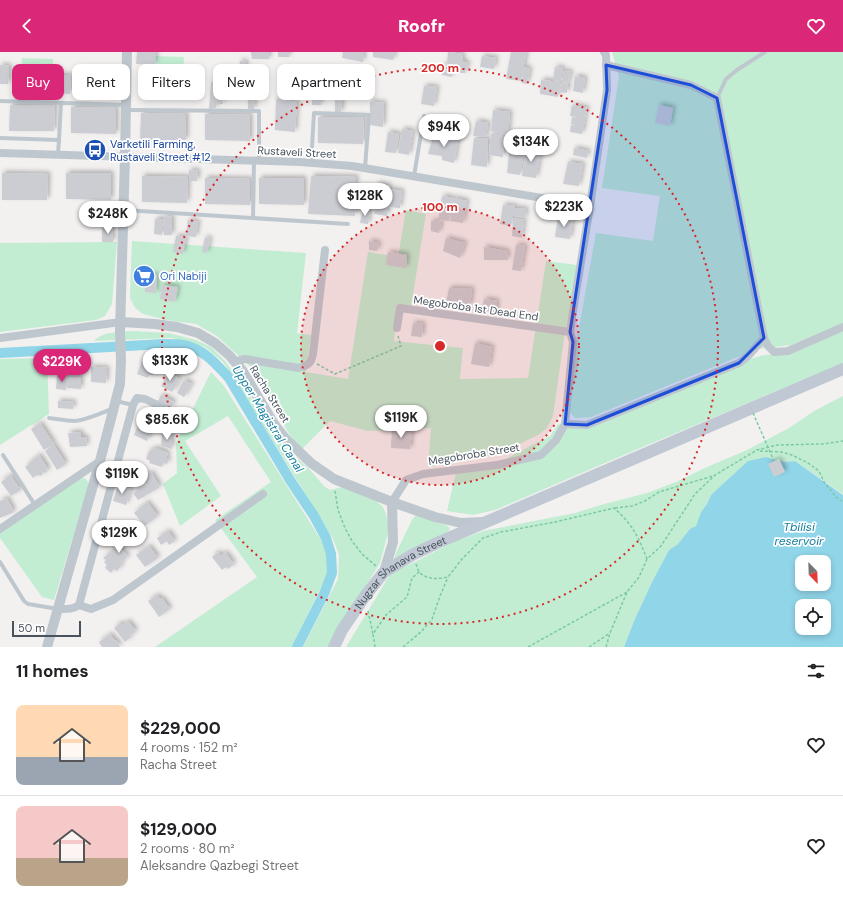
<!DOCTYPE html>
<meta charset="utf-8">
<style>
:root{--surface:#fff;--page:#f2f2f2;--text:#202124;--muted:#757577;--line:#e0e0e0;--accent:#db2777}
body{margin:0;font-family:"DM Sans",sans-serif;background:var(--page);color:var(--text);height:100vh;display:flex;flex-direction:column;font-size:15px;white-space:nowrap}
*{box-sizing:border-box;margin:0}
p{font-size:13px;color:var(--muted)}
.icon{flex:none;width:22px;height:22px;fill:none;stroke:currentColor;stroke-width:2;stroke-linecap:round;stroke-linejoin:round}
.map{position:relative;height:595px;overflow:hidden}
.sheet{display:flex;flex-direction:column;background:var(--surface);flex:1}
.sheet>*{flex:none}
.banner{position:absolute;left:12px;top:12px;width:400px;height:36px;display:flex;gap:8px}
.needle{width:26px;rotate:157deg}
.fabs{position:absolute;left:795px;top:503px;display:grid;gap:8px}
.fabs a{display:grid;place-items:center;width:36px;height:36px;border-radius:8px;background:var(--surface);box-shadow:0 2px 6px #0003;font-size:20px}
.scale{position:absolute;left:12px;bottom:10px;width:69px;box-sizing:border-box;padding-left:4px;border:2px solid #49535d;border-top:0;font-size:11px;line-height:14px;white-space:nowrap;color:#49535d;-webkit-text-stroke:3px #fff;paint-order:stroke}
.price{position:absolute;translate:-50% -34px;padding:0 9px;border-radius:14px;background:#fff;color:#222;font-size:13px;line-height:26px;filter:drop-shadow(0 1px 2px #0008)}
.price::after{content:'';position:absolute;left:50%;top:24px;width:12px;height:9px;margin-left:-6px;background:inherit;clip-path:polygon(0 0,100% 0,50% 100%)}
.price.current{background:var(--accent);color:#fff}
ul{padding:0;list-style:none}
li{display:flex;align-items:center;gap:12px;height:100px;padding:0 16px}
li+li{border-top:1px solid var(--line)}
li span{display:grid;place-items:center;flex:none;width:112px;height:80px;border-radius:8px;color:#555}
li>.icon{margin-inline-start:auto}
span .icon{width:48px;height:48px;fill:#fffc;stroke-width:1}
li b{font-size:17px}
h2{display:flex;justify-content:space-between;align-items:center;height:48px;padding:0 16px;font-size:17px}
.chip{padding:0 14px;border-radius:8px;background:var(--surface);box-shadow:0 2px 6px #0003;font-size:14px;line-height:36px}
.chip.current{background:var(--accent);color:#fff}
header{display:flex;justify-content:space-between;align-items:center;height:52px;padding:0 16px;background:var(--accent);color:#fff;font-size:18px;font-weight:800}
.map>svg:first-child{display:block}
</style>
<header><svg class="icon" aria-label="back" viewBox="0 0 24 24"><path d="M15 5l-7 7 7 7"/></svg>Roofr<svg class="icon" aria-label="heart" viewBox="0 0 24 24"><path d="M12 20l-8-8c-3-5 5-10 8-4 3-6 11-1 8 4z"/></svg></header>
<div class="map">
<svg width="843" height="595" viewBox="0 0 843 595">
<defs>
<filter id="shadow"><feDropShadow dx="2.5" dy="-2.5" stdDeviation="2" flood-color="#0004"/></filter>
</defs>
<rect width="100%" height="100%" fill="#f3f0f0"/>
<!-- green -->
<g fill="#c2edd3">
<polygon points="612,0 843,0 843,271 791,293 757,297 591,365 575,366 565,355 596,181 653,189 660,144 602,136 619,25"/>
<polygon points="152,4 184,5 182,42 151,41"/>
<polygon points="22,6 53,7 52,44 20,43"/>
<polygon points="406,158 426,162 410,261 398,258 394,289 463,296 460,327 528,326 546,209 577,213 564,287 553,364 547,376 538,383 499,402 428,415 431,376 368,379 330,369 302,397 289,382 255,319 217,284 196,272 166,268 143,262 135,256 130,246 132,189 306,201 297,281 311,283 306,320 348,327 368,200 398,205"/>
<polygon points="117,190 112,252 105,264 96,268 0,280 0,191"/>
<polygon points="843,278 843,311 626,402 495,458 473,463 447,459 457,416 498,411 538,390 550,384 558,372 573,376 750,307 764,303 789,301"/>
<path d="M133 279 168 281 196 288 211 295 225 309 249 342 281 391 311 419 324 434 330 438 343 435 375 448 383 455 386 462 388 471V481L380 511 334 585 329 595H303L338 527 339 503 333 487 258 365 223 310 205 295 172 286 94 289C103 279 120 280 133 279Z"/>
<polygon points="47,306 49,362 0,393 0,307"/>
<polygon points="211,320 224,334 326,496 328,516 326,525 292,595 155,595 257,525 215,468 271,430 228,364 185,389 221,444 180,474 163,432 177,421 176,391"/>
<polygon points="843,344 843,442 795,409 784,410 766,405 715,440 711,443 707,452 701,460 696,474 678,492 669,498 652,530 634,569 624,595 346,595 391,521 421,507 451,491 483,479 575,461 604,452 647,441 676,430 707,415 747,398 789,376 814,359"/>
<polygon points="83,426 86,427 88,430 88,435 54,548 42,545 0,486 0,481 76,429"/>
<polygon points="415,464 420,464 448,474 450,477 448,480 405,500 396,508 394,507 396,501 412,468"/>
</g>
<!-- water -->
<path fill="#91d5e8" fill-rule="evenodd" d="M766 405 784 410 795 409 843 443V595H624L634 569 652 530 669 498 678 492 690 477 696 474 701 460 707 452 711 443 748 409ZM802 510H824V532H802ZM802 554H824V576H802Z"/>
<g fill="none" stroke-linecap="round" stroke-linejoin="round">
<!-- canal -->
<path stroke="#91d5e8" stroke-width="10" d="M0 301 164 292C170 292 177 292 183 293 204 297 215 311 229 326L290 428 314 464 326 486 331 502 332 521 324 542 297 595"/>
</g>
<!-- building -->
<g fill="#cbcdd3" filter="url(#shadow)">
<polygon points="137,0 156,0 155,12 136,12"/>
<polygon points="251,0 269,0 269,7 252,7"/>
<rect x="278" y="0" width="11" height="5"/>
<polygon points="343,0 364,0 363,10 342,6"/>
<polygon points="373,0 395,0 393,8 373,5"/>
<polygon points="448,0 463,2 462,9 468,11 465,21 460,21 461,15 447,11"/>
<polygon points="511,0 526,1 521,29 506,27"/>
<polygon points="482,4 496,6 494,17 480,15"/>
<polygon points="240,9 246,10 244,30 238,30"/>
<polygon points="443,12 453,14 452,25 442,23"/>
<polygon points="0,13 9,14 8,32 0,32"/>
<polygon points="524,15 530,17 527,32 522,31"/>
<polygon points="555,15 563,16 561,29 553,28"/>
<polygon points="350,18 358,20 355,39 348,38"/>
<polygon points="564,19 571,20 568,31 562,30"/>
<polygon points="219,20 224,20 223,52 219,52"/>
<polygon points="55,23 71,24 70,42 55,41"/>
<polygon points="575,24 585,26 583,41 573,39"/>
<polygon points="248,25 255,26 254,57 248,57"/>
<polygon points="311,28 320,29 321,53 312,53"/>
<polygon points="541,28 561,30 558,45 540,42"/>
<polygon points="211,30 217,31 216,56 209,57"/>
<polygon points="562,31 568,32 567,41 560,40"/>
<polygon points="226,32 230,33 230,48 225,48"/>
<polygon points="424,34 437,35 434,54 421,52"/>
<polygon points="276,47 297,50 295,80 275,78"/>
<polygon points="335,48 342,49 341,61 335,60"/>
<polygon points="370,50 384,51 383,75 370,73"/>
<polygon points="10,53 55,53 54,79 9,79"/>
<polygon points="572,53 587,56 585,66 570,64"/>
<polygon points="659,53 673,56 670,74 655,71"/>
<polygon points="71,55 116,56 116,82 71,81"/>
<polygon points="493,58 510,60 508,83 491,79"/>
<polygon points="141,61 186,62 186,88 140,88"/>
<polygon points="205,62 250,63 250,89 205,88"/>
<polygon points="318,65 364,65 363,92 318,91"/>
<polygon points="572,65 585,67 582,82 570,80 571,73 578,74 571,72"/>
<polygon points="476,69 488,71 486,85 473,84"/>
<polygon points="402,77 413,79 409,103 398,101"/>
<polygon points="388,80 399,82 396,101 385,100"/>
<polygon points="434,82 445,84 443,98 446,87 458,88 454,111 442,108 442,104 428,102"/>
<polygon points="491,82 504,83 503,105 489,103"/>
<polygon points="474,86 488,87 487,115 471,113"/>
<polygon points="510,92 525,94 520,123 507,121"/>
<polygon points="526,95 541,100 536,126 522,124"/>
<polygon points="574,96 588,99 587,106 573,103"/>
<polygon points="568,110 583,112 579,134 563,132"/>
<polygon points="189,118 198,119 197,129 189,129"/>
<polygon points="2,121 48,122 47,148 2,148"/>
<polygon points="66,121 111,121 111,148 66,147"/>
<polygon points="142,124 188,125 187,151 142,150"/>
<polygon points="311,124 356,125 355,164 308,162"/>
<polygon points="205,126 250,127 250,153 205,152"/>
<polygon points="259,126 304,126 304,153 259,152"/>
<polygon points="377,131 390,134 389,137 402,139 400,156 388,155 387,164 374,162"/>
<polygon points="442,144 453,146 449,169 438,168"/>
<polygon points="454,146 467,149 463,171 450,169"/>
<polygon points="503,153 515,154 511,174 500,172"/>
<polygon points="515,156 526,157 525,166 514,164"/>
<polygon points="363,157 370,158 368,172 360,171"/>
<polygon points="165,164 172,165 172,183 164,183"/>
<polygon points="558,165 573,167 570,187 555,185"/>
<polygon points="513,166 524,168 522,186 512,184"/>
<polygon points="155,167 164,167 162,183 154,182"/>
<polygon points="188,168 198,170 196,185 186,184"/>
<polygon points="431,169 441,170 439,181 431,179"/>
<rect x="102" y="176" width="11" height="14"/>
<polygon points="176,184 186,185 183,202 173,200"/>
<polygon points="205,185 210,187 207,201 202,200"/>
<polygon points="446,186 465,191 460,206 443,199"/>
<polygon points="369,189 379,191 377,199 369,198"/>
<polygon points="516,193 525,194 521,219 512,218"/>
<polygon points="484,195 507,199 508,208 484,208"/>
<polygon points="388,200 407,203 406,216 386,213"/>
<polygon points="136,218 147,219 146,223 157,223 156,241 145,240 145,232 142,232 142,229 136,229"/>
<polygon points="162,233 178,235 175,250 160,247"/>
<polygon points="449,236 472,237 470,254 446,251"/>
<polygon points="484,247 497,249 496,261 482,259"/>
<polygon points="413,271 423,272 422,285 411,284"/>
<polygon points="475,291 492,295 489,315 471,312"/>
<polygon points="142,309 168,311 167,315 155,315 154,323 149,323 148,326 137,322"/>
<polygon points="91,315 107,316 106,331 91,330"/>
<polygon points="169,320 180,327 172,340 161,334"/>
<polygon points="57,324 67,324 66,338 56,337"/>
<polygon points="68,325 81,326 81,337 67,336"/>
<polygon points="184,328 192,332 184,345 177,341"/>
<polygon points="161,343 174,350 171,356 158,349"/>
<polygon points="58,349 74,350 73,357 58,356"/>
<polygon points="156,358 173,365 166,380 150,373"/>
<polygon points="40,371 54,392 44,398 31,377"/>
<polygon points="137,376 150,382 147,389 134,383"/>
<polygon points="392,377 412,378 410,397 391,396"/>
<polygon points="81,380 81,385 86,385 87,394 70,395 68,381"/>
<polygon points="162,382 172,383 172,397 161,394"/>
<polygon points="54,393 66,412 57,418 45,399"/>
<polygon points="156,396 168,401 166,407 169,407 167,412 163,411 162,415 149,411 150,409 146,407 149,399"/>
<polygon points="39,403 48,417 47,418 48,419 44,421 44,420 42,421 43,422 40,424 39,423 38,424 37,423 33,426 25,415 29,412 29,411"/>
<polygon points="779,407 785,420 774,425 768,412"/>
<polygon points="151,420 160,435 138,448 133,441 147,433 143,425"/>
<polygon points="10,423 21,438 11,444 1,430"/>
<polygon points="118,433 131,437 126,453 113,449"/>
<polygon points="7,446 14,460 0,466 0,449"/>
<polygon points="147,450 158,464 145,474 134,461"/>
<polygon points="168,479 175,489 169,493 167,489 161,493 157,486"/>
<polygon points="117,493 128,504 121,511 110,500"/>
<polygon points="149,494 158,506 145,515 136,503"/>
<polygon points="218,500 221,504 225,500 234,512 228,517 226,515 222,518 212,505"/>
<polygon points="109,501 122,513 117,519 114,517 111,521 105,516 107,513 104,510 106,508 103,506"/>
<polygon points="157,543 160,547 162,546 170,557 159,565 148,549"/>
<polygon points="128,569 136,579 130,584 131,585 125,590 114,576 120,571 122,573"/>
<polygon points="110,582 115,589 116,588 120,594 119,595 102,595 99,590"/>
</g>
<g fill="none" stroke-linecap="round" stroke-linejoin="round">
<!-- path -->
<g stroke="#7bcaa4" stroke-width="1.5" stroke-dasharray="3 2" stroke-linecap="butt">
<polyline points="317,312 335,322 401,294 398,284"/>
<polyline points="760,399 782,400 792,403 808,411 819,419 824,430 836,445 843,450"/>
<polyline points="335,439 338,458 345,476 352,489 362,502 376,514"/>
<polyline points="615,456 632,454 645,449 659,440 713,424"/>
<path d="M416 512C417 515 418 519 420 521 429 528 438 527 448 525L462 507 483 486 501 480 555 470 614 456C633 473 638 484 647 507"/>
<polyline points="368,559 373,582"/>
<polyline points="375,595 373,582 386,563 407,545 412,526 419,520"/>
<polyline points="403,595 422,579 432,567 440,544 448,525"/>
<polyline points="528,595 627,540"/>
<polyline points="589,595 610,581"/>
<polyline points="606,595 610,581 627,540 639,525 647,507 661,494 695,442 715,423 757,398 777,393 823,392 843,389"/>
</g>
<!-- service -->
<g stroke="#bfc7ce" stroke-width="4">
<polyline points="717,46 726,27 737,18 765,0"/>
<polyline points="0,49 126,53"/>
<polyline points="127,58 259,59 259,108"/>
<polyline points="0,86 59,88 61,51"/>
<polyline points="58,102 59,88"/>
<polyline points="311,111 314,61 369,63 365,116"/>
<polyline points="414,124 424,64"/>
<polyline points="124,158 348,172"/>
<polyline points="253,166 254,108"/>
<polyline points="116,349 133,353"/>
<path d="M49 366C57 367 66 369 75 369 86 368 101 361 112 357"/>
<polyline points="3,403 35,453"/>
<polyline points="0,510 24,549 28,552 58,557"/>
</g>
<!-- minor -->
<g stroke="#bfc7ce" stroke-width="8">
<polyline points="606,13 691,33 717,46 764,286"/>
<polyline points="0,101 300,110 352,114 590,154"/>
<polyline points="397,276 400,256 570,280"/>
<polyline points="0,286 121,270"/>
<path d="M236 312 240 308 245 307 299 316C308 313 311 312 313 302L325 198"/>
<polyline points="565,372 587,373 739,311 748,304 764,286 768,294 774,300 788,299 843,275"/>
<polyline points="392,450 406,428 423,422 497,413 541,403 556,388 565,372 573,290 570,280 572,265 590,154 607,38 606,3 604,0"/>
<polyline points="0,477 100,409"/>
<polyline points="79,553 91,557 113,548 263,442"/>
<path d="M58 557C66 557 72 558 79 553L133 353 137 346 145 347 181 364"/>
</g>
<!-- tertiary -->
<g stroke="#bfc7ce" stroke-width="10">
<polyline points="121,270 155,272 177,275 198,281 215,291 229,303 242,318 274,372 285,386 311,411 334,427 392,450 435,465 461,471 483,470"/>
<polyline points="384,520 393,490 392,450"/>
<polyline points="47,595 100,409 120,332 121,308 120,279 125,104 127,0"/>
</g>
<!-- secondary -->
<path stroke="#bfc8d3" stroke-width="12" id="s1" d="M334 595 342 578 365 544 384 520 412 503 437 491 843 317"/>
<!-- path-bridge -->
<polyline stroke="#7bcaa4" stroke-width="1.5" stroke-dasharray="3 2" stroke-linecap="butt" points="753,361 774,409"/>
</g>
<!-- marked area -->
<path fill="#1d4ed8" fill-opacity="0.2" stroke="#1d4ed8" stroke-width="3" stroke-linejoin="round" d="M606 13 691 33 717 46 764 286 739 311 587 373 565 372 573 290 570 280 607 38Z"/>
<!-- distance rings -->
<circle cx="440" cy="294" r="139" fill="#d62828" fill-opacity=".12"/>
<g fill="none" stroke="#d62828" stroke-width="2" stroke-dasharray="2 4">
<circle cx="440" cy="294" r="139"/>
<circle cx="440" cy="294" r="278"/>
</g>
<!-- icons -->
<defs>
<g id="bus-disc" transform="scale(1.15)"><circle r="9.5" fill="#1a4fb4" stroke="#fff"/><path d="M-5-6H5V4H4V6H2V4H-2V6H-4V4H-5ZM-3.5-4V0h7V-4ZM-3.5 1.2v1.5H-2V1.2ZM2 1.2v1.5H3.5V1.2Z" fill="#fff"/></g>
<g id="supermarket-disc" transform="scale(1.15)"><circle r="9.5" fill="#3f7fe0" stroke="#fff"/><path d="M-6-5.5h2.5l.6 2H6L4.5 2H-2.5L-4.4-4H-6ZM-1.5 3.2a1.3 1.3 0 1 0 .1 0ZM3 3.2a1.3 1.3 0 1 0 .1 0Z" fill="#fff"/></g>
</defs>
<g fill-rule="evenodd">
<use href="#bus-disc" x="95" y="98"/>
<use href="#supermarket-disc" x="144" y="224"/>
</g>
<g text-anchor="middle" dominant-baseline="central" stroke-width="3.5" stroke-linejoin="round" paint-order="stroke">
<!-- transit labels -->
<g font-size="11" fill="#164399" stroke="#fff" text-anchor="start">
<text x="110" y="92">Varketili Farming,<tspan x="110" dy="13">Rustaveli Street #12</tspan></text>
</g>
<!-- street labels -->
<g font-size="11" fill="#49535d" stroke="#fff">
<text transform="translate(297 100) rotate(3)">Rustaveli Street</text>
<text transform="translate(476 256) rotate(8)">Megobroba 1st Dead End</text>
<text transform="translate(270 342) rotate(58)">Racha Street</text>
<text transform="translate(474 402) rotate(-9)">Megobroba Street</text>
<text stroke="none"><textPath href="#s1" startOffset="103">Nugzar Shanava Street</textPath></text>
</g>
<!-- shop labels -->
<g font-size="11" fill="#366cbe" stroke="#fff" text-anchor="start">
<text x="160" y="224">Ori Nabiji</text>
</g>
<!-- water labels -->
<g font-size="12" font-style="italic" fill="#147f9e" stroke="#fff">
<text transform="translate(268 367) rotate(58)">Upper Magistral Canal</text>
<text x="799" y="475">Tbilisi<tspan x="799" dy="14">reservoir</tspan></text>
</g>
</g>
<circle cx="440" cy="294" r="6" fill="#d62828" stroke="#fff" stroke-width="2"/>
<g font-size="12" text-anchor="middle" font-weight="bold" fill="#d62828" stroke="#fff" stroke-width="3.5" stroke-linejoin="round" paint-order="stroke">
<text x="440" y="20">200 m</text>
<text x="440" y="159">100 m</text>
</g>
</svg>
<div class="fabs">
<a><svg class="needle" viewBox="-14 -14 28 28"><path d="M0-13l5 13h-10z" fill="#e53935"/><path d="M0 13l5-13h-10z" fill="#757577"/></svg></a>
<a><svg class="icon" aria-label="locate" viewBox="0 0 24 24"><circle cx="12" cy="12" r="6"/><path d="M12 2v4M12 18v4M2 12h4M18 12h4"/></svg></a>
</div>
<div class="scale">50 m</div>
<b class="price" style="left:444px;top:96px">$94K</b>
<b class="price" style="left:531px;top:111px">$134K</b>
<b class="price" style="left:365px;top:165px">$128K</b>
<b class="price" style="left:564px;top:176px">$223K</b>
<b class="price" style="left:108px;top:183px">$248K</b>
<b class="price" style="left:170px;top:330px">$133K</b>
<b class="price current" style="left:62px;top:331px">$229K</b>
<b class="price" style="left:401px;top:387px">$119K</b>
<b class="price" style="left:167px;top:389px">$85.6K</b>
<b class="price" style="left:122px;top:443px">$119K</b>
<b class="price" style="left:119px;top:502px">$129K</b>
<div class="banner">
<a class="chip current">Buy</a>
<a class="chip">Rent</a>
<a class="chip">Filters</a>
<a class="chip">New</a>
<a class="chip">Apartment</a>
</div>
</div>
<section class="sheet">
<h2>11 homes<svg class="icon" aria-label="filters" viewBox="0 0 24 24"><path d="M4 7h16M4 17h16"/><circle cx="9" cy="7" r="2"/><circle cx="15" cy="17" r="2"/></svg></h2>
<ul>
<li><span style="background:linear-gradient(#ffd9b3 65%,#9aa5b1 0)"><svg class="icon" aria-label="home" viewBox="0 0 24 24"><path d="M3 11l9-7 9 7M6 9v11h12V9"/></svg></span><div><b>$229,000</b><p>4 rooms · 152 m²</p><p>Racha Street</p></div><svg class="icon" aria-label="heart" viewBox="0 0 24 24"><path d="M12 20l-8-8c-3-5 5-10 8-4 3-6 11-1 8 4z"/></svg></li>
<li><span style="background:linear-gradient(#f6c9c9 65%,#b9a48a 0)"><svg class="icon" aria-label="home" viewBox="0 0 24 24"><path d="M3 11l9-7 9 7M6 9v11h12V9"/></svg></span><div><b>$129,000</b><p>2 rooms · 80 m²</p><p>Aleksandre Qazbegi Street</p></div><svg class="icon" aria-label="heart" viewBox="0 0 24 24"><path d="M12 20l-8-8c-3-5 5-10 8-4 3-6 11-1 8 4z"/></svg></li>
</ul>
</section>
